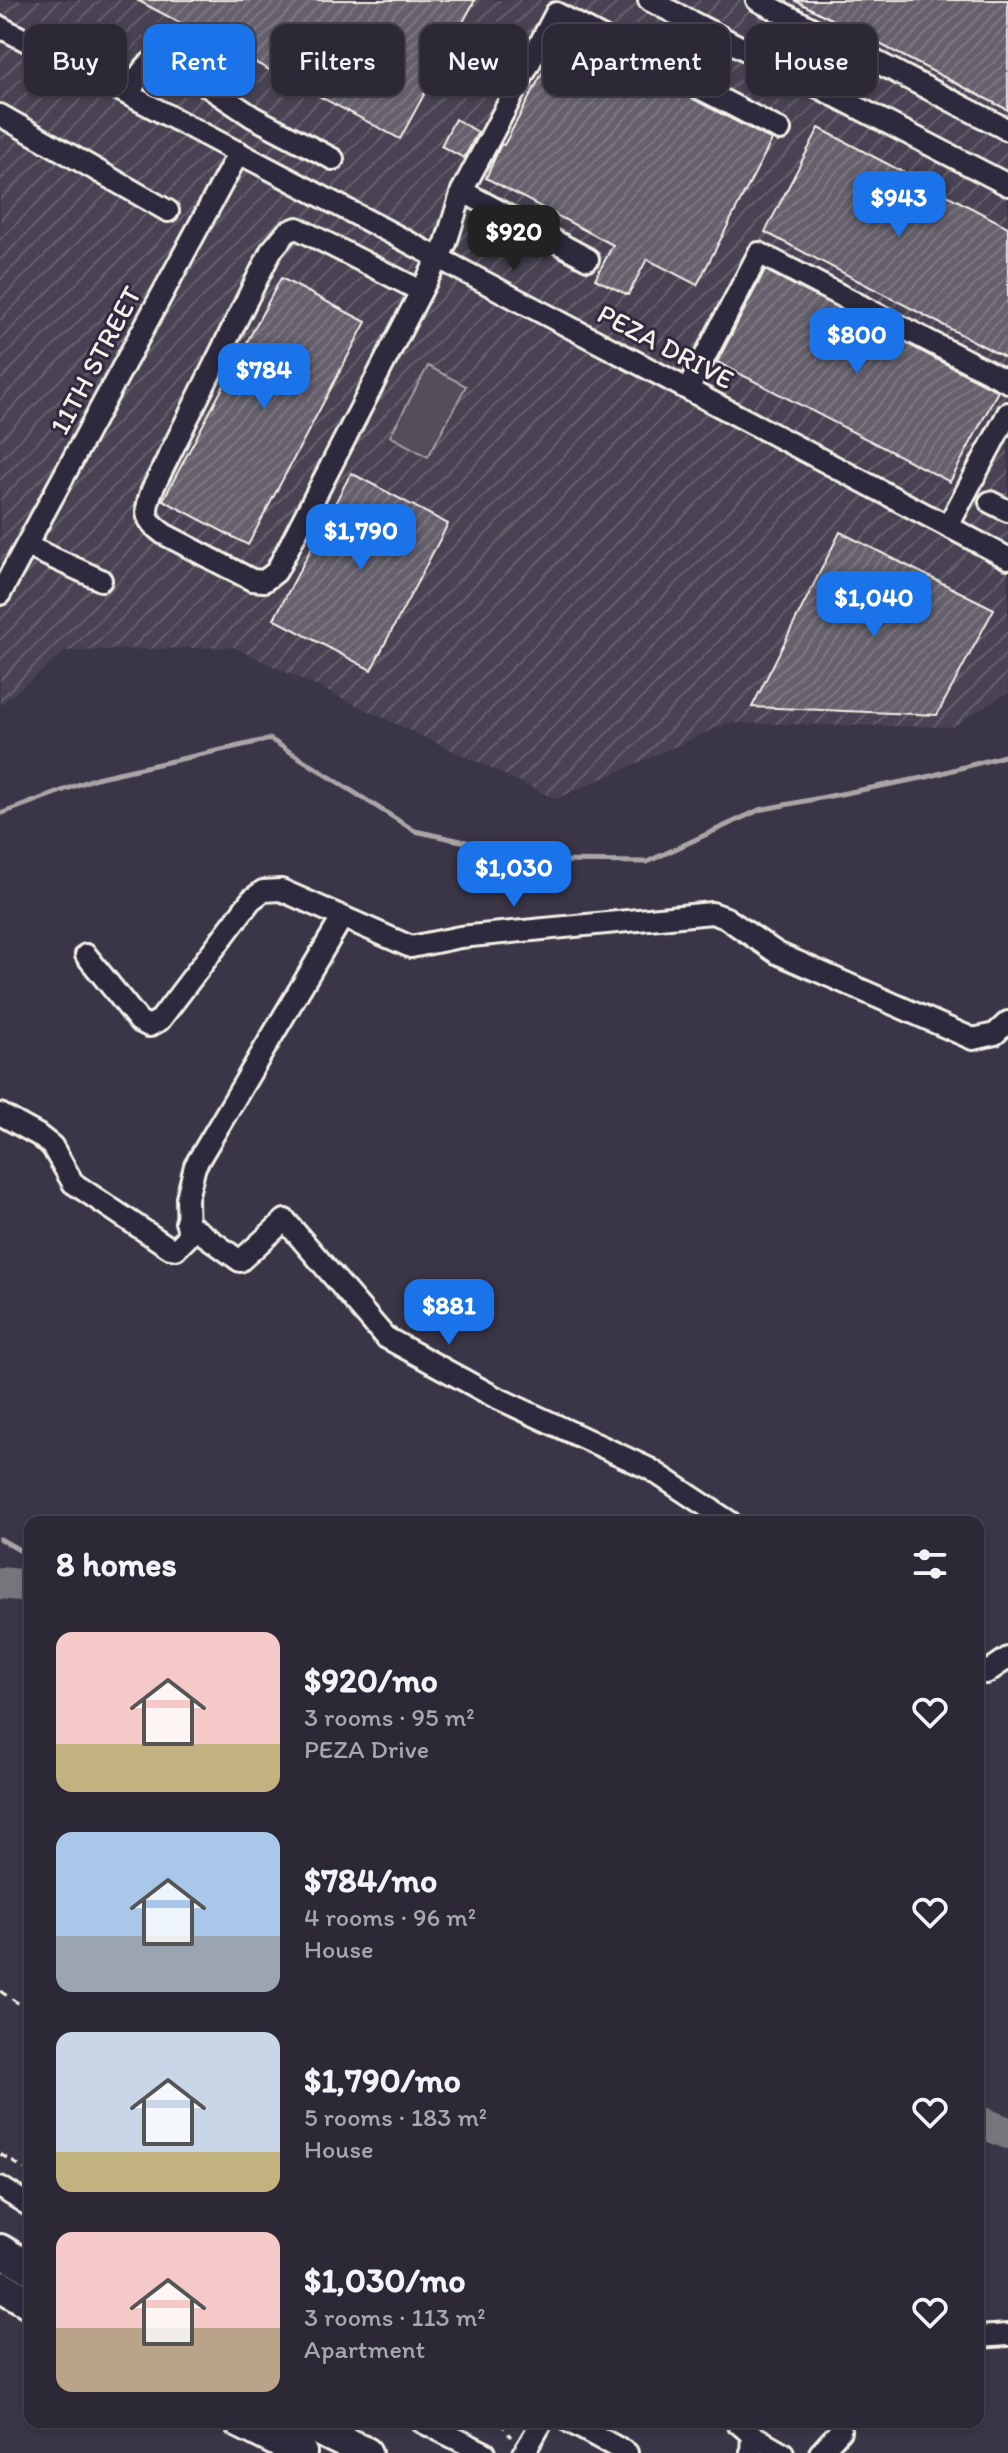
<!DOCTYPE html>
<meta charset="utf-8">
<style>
:root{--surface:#2c2835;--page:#383441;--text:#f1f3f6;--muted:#a6a6ad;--line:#484450;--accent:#1a73e8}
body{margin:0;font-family:Itim,sans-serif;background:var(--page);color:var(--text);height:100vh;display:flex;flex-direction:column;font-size:30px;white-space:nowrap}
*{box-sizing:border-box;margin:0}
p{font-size:26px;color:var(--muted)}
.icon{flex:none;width:44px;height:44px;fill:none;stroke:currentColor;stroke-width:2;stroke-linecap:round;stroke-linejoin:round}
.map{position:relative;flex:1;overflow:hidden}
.drawer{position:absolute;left:24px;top:1516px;width:960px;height:912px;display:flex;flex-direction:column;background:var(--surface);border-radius:16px;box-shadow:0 2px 6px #0004,0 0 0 2px var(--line)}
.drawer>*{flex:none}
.guide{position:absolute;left:24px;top:24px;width:960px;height:72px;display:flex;gap:16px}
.price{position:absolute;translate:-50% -68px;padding:0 18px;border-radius:16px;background:var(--accent);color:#fff;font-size:26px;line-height:52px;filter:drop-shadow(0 2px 4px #0008)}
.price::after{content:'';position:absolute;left:50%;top:48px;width:24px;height:18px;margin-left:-12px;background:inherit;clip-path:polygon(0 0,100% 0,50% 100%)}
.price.current{background:#222;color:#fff}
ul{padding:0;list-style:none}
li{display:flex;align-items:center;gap:24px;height:200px;padding:0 32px}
li span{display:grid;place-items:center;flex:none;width:224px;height:160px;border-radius:16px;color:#555}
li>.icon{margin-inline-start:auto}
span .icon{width:96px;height:96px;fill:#fffc;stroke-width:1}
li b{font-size:34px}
h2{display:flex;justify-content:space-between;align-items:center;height:96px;padding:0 32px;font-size:34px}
.tag{padding:0 28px;border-radius:16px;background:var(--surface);box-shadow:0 2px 6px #0004,0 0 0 2px var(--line);font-size:28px;line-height:72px}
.tag.current{background:var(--accent);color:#fff}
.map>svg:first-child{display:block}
</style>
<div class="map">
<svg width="1008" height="2453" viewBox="0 0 1008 2453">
<defs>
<pattern id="industrial-furrows" width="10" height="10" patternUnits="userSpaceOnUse" patternTransform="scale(2)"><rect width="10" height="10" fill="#484352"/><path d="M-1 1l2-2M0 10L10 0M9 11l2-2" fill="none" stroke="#635f6b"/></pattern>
<pattern id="building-hatch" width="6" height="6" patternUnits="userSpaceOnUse" patternTransform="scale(2)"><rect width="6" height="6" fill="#65616c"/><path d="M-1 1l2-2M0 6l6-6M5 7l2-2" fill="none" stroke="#7c7881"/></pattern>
</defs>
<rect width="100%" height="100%" fill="#3b3647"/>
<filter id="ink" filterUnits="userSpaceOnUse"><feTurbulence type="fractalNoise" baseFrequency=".0125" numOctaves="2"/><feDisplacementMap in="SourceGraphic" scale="16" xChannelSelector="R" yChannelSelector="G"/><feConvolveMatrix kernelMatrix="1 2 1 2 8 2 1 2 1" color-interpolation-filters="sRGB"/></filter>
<g filter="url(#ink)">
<!-- industrial -->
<polygon fill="url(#industrial-furrows)" points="0,0 1008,0 1008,692 952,727 728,723 556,799 233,647 66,651 0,705"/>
<!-- green -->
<polygon fill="#534e5c" stroke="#a4a0a2" stroke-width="2" points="428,366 466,386 428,457 390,436"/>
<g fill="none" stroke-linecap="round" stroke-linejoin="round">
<!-- stream -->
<g stroke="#aaa6a7" stroke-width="5">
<polyline points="0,814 96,778 270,739 415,831 553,861 647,862 759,810 927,777 1008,755"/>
<polyline points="0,1539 30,1556"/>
</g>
<!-- river -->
<g stroke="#78747b" stroke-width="32">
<polyline points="0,1583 30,1586"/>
<polyline points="978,2121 1008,2133"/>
</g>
</g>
<!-- building -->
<g fill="url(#building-hatch)" stroke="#f4f1e8" stroke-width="2">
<polygon points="137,0 475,0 400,139"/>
<polygon points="794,0 1008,0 1008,110"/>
<polygon points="564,32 772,140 697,285 647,259 628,295 595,279 613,245 486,178 501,144 504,145"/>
<polygon points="455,119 478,132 464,158 441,146"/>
<polygon points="819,128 1008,227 1008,359 765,232"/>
<polygon points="765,270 998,391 950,482 717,362"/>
<polygon points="281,278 366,322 248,545 163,500"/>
<polygon points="351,473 448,524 371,670 274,619"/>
<polygon points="840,532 994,609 937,715 752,707"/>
</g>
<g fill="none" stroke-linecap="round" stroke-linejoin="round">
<!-- minor casing -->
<g stroke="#f4f1e8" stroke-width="26">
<g id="minor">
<polyline points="649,0 1008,185"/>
<polyline points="757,0 1008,130"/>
<polyline points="0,27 1008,558"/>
<path d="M129 95C137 80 143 64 159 58L174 64 253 117 333 159"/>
<polyline points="0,115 168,211"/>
<polyline points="462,191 588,259"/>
<path d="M421 291 297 228 287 232 271 251 152 490C144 512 144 520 164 534L252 580 264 581 276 572 446 243 462 191 556 13 780 130"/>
<polyline points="688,389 759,253 1008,382"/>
<polyline points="990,502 1008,511"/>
<polyline points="948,526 1008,413"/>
<polyline points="27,546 101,580"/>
<polyline points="0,594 239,152"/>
<polyline points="86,955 139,1021 149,1026 160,1020 251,900 263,891 281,890 411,947 460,937 712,913 726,918 777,953 973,1039 995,1034 1008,1022"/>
<polyline points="0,1114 38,1135 52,1146 73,1183 170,1248 176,1249 188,1237 187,1198 195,1166 342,918"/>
<polyline points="186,1222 240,1261 285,1220 385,1337 493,1396 650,1469 730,1522"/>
<polyline points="978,1672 986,1673 1008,1658"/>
<polyline points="0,2187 30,2206"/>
<polyline points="978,2337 1008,2335"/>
<polyline points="422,2422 485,2453"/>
<polyline points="570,2422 627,2453"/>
<polyline points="737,2422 752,2435 751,2453"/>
<polyline points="752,2435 783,2453"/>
<polyline points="524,2453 542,2422"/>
<polyline points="820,2453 840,2431 840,2422"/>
</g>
</g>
<!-- highway casing -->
<g stroke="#f4f1e8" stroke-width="36">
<g id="highway">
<polyline points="0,2250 30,2268"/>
<polyline points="0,2285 30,2303"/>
<polyline points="239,2422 301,2453"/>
<polyline points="303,2422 366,2453"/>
</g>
</g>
<!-- path -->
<g stroke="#f4f1e8" stroke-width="3" stroke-dasharray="8 6" stroke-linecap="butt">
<polyline points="0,1991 30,2011"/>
<polyline points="0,2154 30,2172"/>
<polyline points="500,2422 511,2437"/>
</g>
<!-- minor -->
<use href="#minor" stroke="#2f2a3d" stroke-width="20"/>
<!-- highway -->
<use href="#highway" stroke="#2f2a3d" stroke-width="30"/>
</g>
</g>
<g text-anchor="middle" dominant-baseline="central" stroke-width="6" stroke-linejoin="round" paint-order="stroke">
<!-- street labels -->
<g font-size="28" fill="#f4f1e8" stroke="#2f2a3d">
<text transform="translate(666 346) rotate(28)">PEZA DRIVE</text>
<text transform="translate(95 360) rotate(-62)">11TH STREET</text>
</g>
</g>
</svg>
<b class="price" style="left:899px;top:239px">$943</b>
<b class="price current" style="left:514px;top:273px">$920</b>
<b class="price" style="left:857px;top:376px">$800</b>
<b class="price" style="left:264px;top:411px">$784</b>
<b class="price" style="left:361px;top:572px">$1,790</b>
<b class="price" style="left:874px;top:639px">$1,040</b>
<b class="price" style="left:514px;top:909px">$1,030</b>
<b class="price" style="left:449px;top:1347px">$881</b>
<div class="guide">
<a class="tag">Buy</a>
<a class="tag current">Rent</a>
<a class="tag">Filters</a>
<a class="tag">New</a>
<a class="tag">Apartment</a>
<a class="tag">House</a>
</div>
<section class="drawer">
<h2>8 homes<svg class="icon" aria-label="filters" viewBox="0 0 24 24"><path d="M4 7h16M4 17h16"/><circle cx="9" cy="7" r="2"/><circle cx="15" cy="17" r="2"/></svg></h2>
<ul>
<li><span style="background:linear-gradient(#f6c9c9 70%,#c2b280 0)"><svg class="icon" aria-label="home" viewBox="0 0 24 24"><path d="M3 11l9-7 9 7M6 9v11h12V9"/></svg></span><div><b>$920/mo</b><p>3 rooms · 95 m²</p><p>PEZA Drive</p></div><svg class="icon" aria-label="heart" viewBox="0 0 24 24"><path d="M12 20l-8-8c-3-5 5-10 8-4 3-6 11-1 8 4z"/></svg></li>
<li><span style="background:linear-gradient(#a9c7e8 65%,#9aa5b1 0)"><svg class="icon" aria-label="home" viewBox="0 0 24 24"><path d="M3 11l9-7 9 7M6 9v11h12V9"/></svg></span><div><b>$784/mo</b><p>4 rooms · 96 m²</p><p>House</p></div><svg class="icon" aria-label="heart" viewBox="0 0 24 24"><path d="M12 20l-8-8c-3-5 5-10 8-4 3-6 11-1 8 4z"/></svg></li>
<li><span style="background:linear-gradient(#c9d6e8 75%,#c2b280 0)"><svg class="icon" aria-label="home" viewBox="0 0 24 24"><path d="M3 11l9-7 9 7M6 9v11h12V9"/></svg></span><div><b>$1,790/mo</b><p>5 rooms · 183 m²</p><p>House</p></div><svg class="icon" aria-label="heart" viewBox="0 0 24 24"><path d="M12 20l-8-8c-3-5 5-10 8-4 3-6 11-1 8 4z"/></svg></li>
<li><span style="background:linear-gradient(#f6c9c9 60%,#b9a48a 0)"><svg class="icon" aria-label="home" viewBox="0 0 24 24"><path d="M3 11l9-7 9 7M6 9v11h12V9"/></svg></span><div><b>$1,030/mo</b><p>3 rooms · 113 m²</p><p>Apartment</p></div><svg class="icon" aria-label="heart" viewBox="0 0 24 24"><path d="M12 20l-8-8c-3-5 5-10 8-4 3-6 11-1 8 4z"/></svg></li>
</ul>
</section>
</div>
